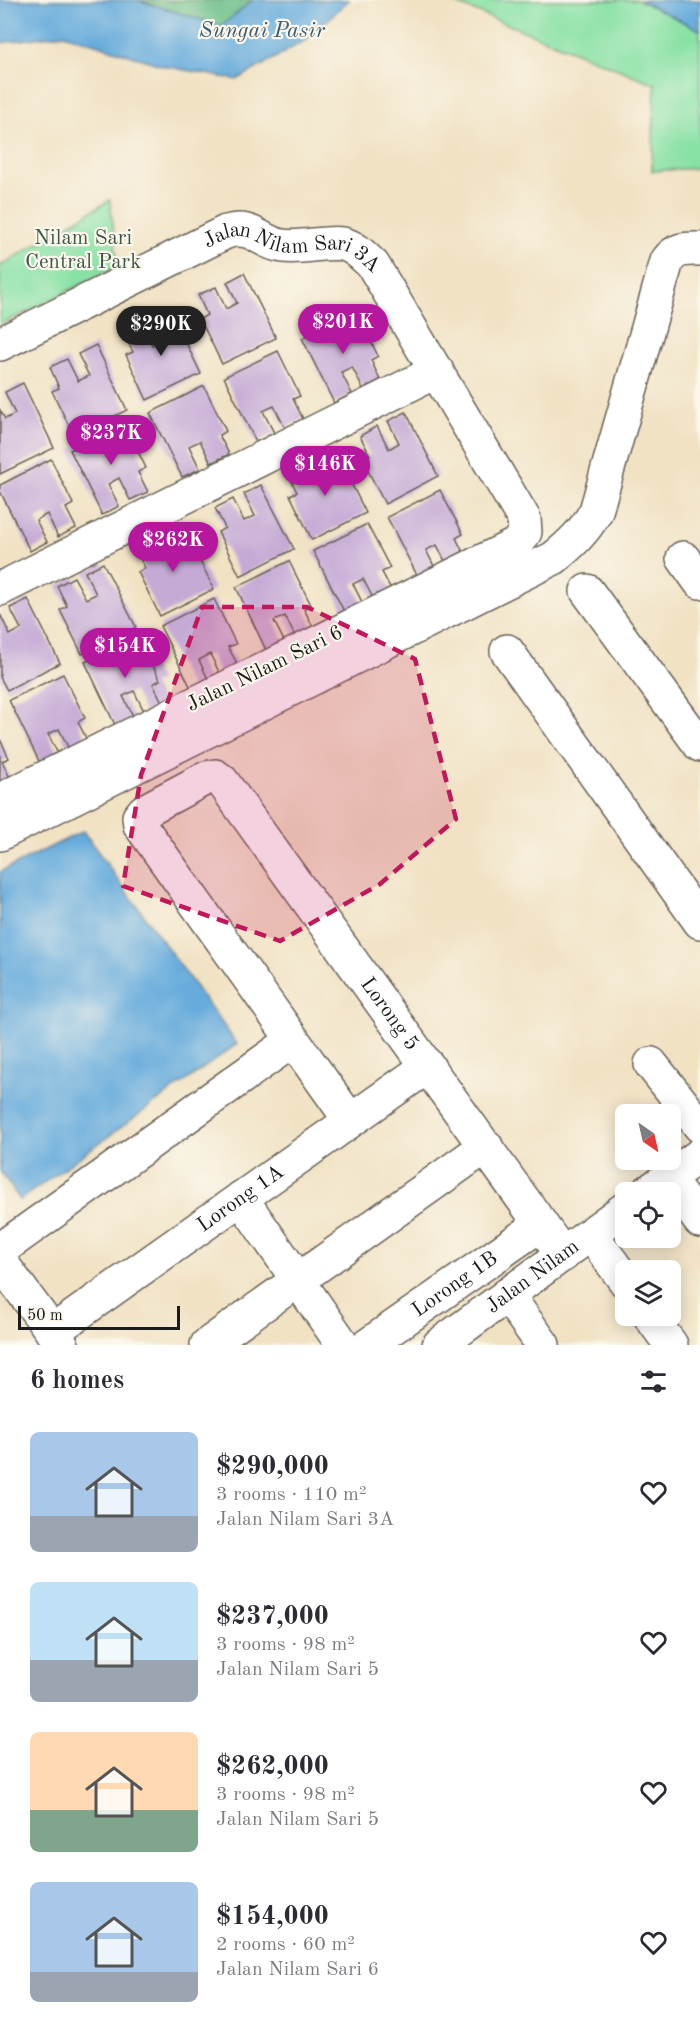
<!DOCTYPE html>
<meta charset="utf-8">
<style>
:root{--surface:#fff;--page:#f2f2f3;--text:#2b2b33;--muted:#7c7c81;--accent:#b5179e}
body{margin:0;font-family:"Old Standard TT",serif;background:var(--page);color:var(--text);height:100vh;display:flex;flex-direction:column;font-size:22px;white-space:nowrap}
*{box-sizing:border-box;margin:0}
p{font-size:20px;color:var(--muted)}
.icon{flex:none;width:33px;height:33px;fill:none;stroke:currentColor;stroke-width:2;stroke-linecap:round;stroke-linejoin:round}
.map{position:relative;height:1345px;overflow:hidden}
.details{display:flex;flex-direction:column;background:var(--surface);flex:1}
.details>*{flex:none}
.needle{width:39px;rotate:146deg}
.fabs{position:absolute;left:615px;top:1104px;display:grid;gap:12px}
.fabs a{display:grid;place-items:center;width:66px;height:66px;border-radius:9px;background:var(--surface);box-shadow:0 3px 15px #0003;font-size:30px}
.scale{position:absolute;left:18px;bottom:15px;width:162px;box-sizing:border-box;padding-left:6px;border:3px solid #1c1c1c;border-top:0;font-size:16px;line-height:21px;white-space:nowrap;color:#1c1c1c;-webkit-text-stroke:4px #fbf7ec;paint-order:stroke}
.price{position:absolute;translate:-50% -51px;padding:0 14px;border-radius:21px;background:var(--accent);color:#fff;font-size:20px;line-height:39px;filter:drop-shadow(0 2px 3px #0008)}
.price::after{content:'';position:absolute;left:50%;top:36px;width:18px;height:14px;margin-left:-9px;background:inherit;clip-path:polygon(0 0,100% 0,50% 100%)}
.price.selected{background:#222;color:#fff}
ul{padding:0;list-style:none}
li{display:flex;align-items:center;gap:18px;height:150px;padding:0 30px}
li span{display:grid;place-items:center;flex:none;width:168px;height:120px;border-radius:9px;color:#555}
li>.icon{margin-inline-start:auto}
span .icon{width:72px;height:72px;fill:#fffc;stroke-width:1}
li b{font-size:26px}
h2{display:flex;justify-content:space-between;align-items:center;height:72px;padding:0 30px;font-size:26px}
.map>svg:first-child{display:block}
</style>
<div class="map">
<svg width="700" height="1345" viewBox="0 0 700 1345">
<rect width="100%" height="100%" fill="#fbf7ec"/>
<filter id="ink" filterUnits="userSpaceOnUse"><feTurbulence type="fractalNoise" baseFrequency=".0167" numOctaves="2"/><feDisplacementMap in="SourceGraphic" scale="12" xChannelSelector="R" yChannelSelector="G"/><feConvolveMatrix kernelMatrix="1 2 1 2 8 2 1 2 1" color-interpolation-filters="sRGB"/></filter>
<filter id="wash" filterUnits="userSpaceOnUse"><feTurbulence type="fractalNoise" baseFrequency=".008" numOctaves="4" result="noise"/><feDisplacementMap in="SourceGraphic" scale="24" xChannelSelector="R" yChannelSelector="G"/><feGaussianBlur stdDeviation="1.35" result="paint"/><feColorMatrix in="noise" values="0 0 0 0 0 0 0 0 0 0 0 0 0 0 0 0 0 1.4 0 .05"/><feComposite in="paint" operator="in"/></filter>
<g filter="url(#wash)">
<rect width="100%" height="100%" fill="#f1e2c4"/>
<!-- green -->
<g fill="#88e1a5" stroke="#527e60" stroke-width="1.5">
<polygon points="447,0 639,0 700,30 700,168 652,171 655,84"/>
<polygon points="110,200 118,266 0,325 0,266"/>
</g>
<!-- forest -->
<polygon fill="#6ebf8a" stroke="#456e53" stroke-width="1.5" points="137,0 253,0 222,26"/>
<!-- water -->
<g fill="#66abdc" stroke="#41647c" stroke-width="1.5">
<polygon points="0,0 137,0 221,26 253,0 349,0 306,40 237,80 164,66 64,34 0,43"/>
<polygon points="639,0 700,0 700,30"/>
<polygon points="83,831 237,1044 20,1200 0,1171 0,872"/>
</g>
<g id="blocks">
<!-- building -->
<g fill="#c6aad6">
<polygon points="244,273 276,338 222,364 200,319 207,315 198,295 216,287 226,309 237,303 227,282"/>
<polygon points="170,309 201,374 147,400 126,355 133,352 123,332 141,323 152,345 163,340 152,318"/>
<polygon points="356,311 378,356 371,360 380,380 363,389 352,367 341,372 352,394 334,403 302,338"/>
<polygon points="96,345 127,410 74,436 52,391 59,388 50,367 67,359 78,381 89,376 78,354"/>
<polygon points="278,351 300,396 293,399 303,419 285,428 274,406 263,411 274,433 256,442 224,377"/>
<polygon points="23,383 54,448 0,474 0,410 5,419 15,414 5,392"/>
<polygon points="204,386 226,431 219,435 229,454 211,463 200,441 189,446 200,469 182,477 150,413"/>
<polygon points="406,412 438,476 385,504 362,459 370,455 360,436 377,426 389,449 399,443 388,421"/>
<polygon points="124,423 146,468 138,472 148,492 130,500 119,478 108,484 119,506 102,515 70,450"/>
<polygon points="334,449 366,513 312,540 290,495 297,492 287,472 305,463 316,485 327,480 316,458"/>
<polygon points="51,459 73,504 66,508 76,528 58,537 47,514 36,520 47,542 30,551 0,491 0,485"/>
<polygon points="261,485 294,549 240,576 218,532 225,528 215,508 233,499 244,521 255,516 244,494"/>
<polygon points="440,490 463,534 456,538 466,558 448,567 437,545 426,550 437,572 420,581 387,517"/>
<polygon points="367,524 390,568 382,572 392,591 374,600 363,579 353,584 364,606 346,615 313,551"/>
<polygon points="182,525 214,589 160,616 138,572 145,568 135,548 153,539 164,561 175,556 164,534"/>
<polygon points="289,561 311,605 304,609 314,629 296,638 285,616 274,621 285,643 267,652 236,587"/>
<polygon points="103,563 136,627 82,654 60,610 67,606 57,586 74,577 86,599 96,594 85,572"/>
<polygon points="28,599 60,663 7,690 0,677 0,614 10,635 21,629 10,608"/>
<polygon points="214,599 236,644 228,647 239,667 221,676 210,654 199,660 209,681 192,690 160,626"/>
<polygon points="138,636 160,680 153,684 163,704 145,713 134,691 123,696 134,718 116,727 85,662"/>
<polygon points="63,674 85,718 78,722 88,742 70,751 59,729 48,734 59,756 41,765 9,700"/>
<polygon points="0,739 9,758 2,761 12,782 0,787"/>
</g>
</g>
</g>
<g filter="url(#ink)">
<use href="#blocks" fill-opacity="0" stroke="#676157" stroke-width="1.5"/>
<g fill="none" stroke-linecap="round" stroke-linejoin="round">
<!-- minor casing -->
<g stroke="#676157" stroke-width="36">
<g id="minor">
<path id="s1" d="M0 344 226 232C255 224 259 243 283 246 302 249 325 241 343 244 356 247 364 257 373 265L524 519 525 532 517 544 0 800"/>
<polyline points="683,558 700,582"/>
<polyline points="0,589 437,371"/>
<polyline points="587,591 700,745"/>
<polyline points="507,651 700,922"/>
<path d="M0 834 554 558C571 544 585 531 596 511L667 261C676 248 685 249 700 249"/>
<polyline points="651,1064 700,1126"/>
<path id="s2" d="M350 1120 140 825 139 817 144 811 206 778 215 776 222 781 563 1255"/>
<polyline points="668,1178 700,1221"/>
<polyline points="648,1192 700,1155"/>
<polyline points="241,1198 343,1345"/>
<polyline points="591,1234 626,1282"/>
<polyline points="0,1250 292,1041"/>
<polyline points="0,1261 62,1345"/>
<polyline points="507,1295 543,1345"/>
<polyline points="650,1316 671,1345"/>
<path id="s3" d="M52 1332 428 1066"/>
<polyline points="207,1345 486,1146"/>
<path id="s4" d="M368 1345 541 1224"/>
<path id="s5" d="M439 1345 626 1208"/>
</g>
</g>
<!-- minor -->
<use href="#minor" stroke="#fff" stroke-width="33"/>
</g>
</g>
<!-- marked area -->
<path fill="#c2185b" fill-opacity="0.2" stroke="#c2185b" stroke-width="4.5" stroke-dasharray="12 8" stroke-linejoin="round" d="M202 607H307L415 659 456 819 380 884 280 941 123 886 141 775Z"/>
<g text-anchor="middle" dominant-baseline="central" stroke-width="4.5" stroke-linejoin="round" paint-order="stroke">
<!-- park labels -->
<g font-size="21" fill="#3c5745" stroke="#fbf7ec">
<text x="83" y="238">Nilam Sari<tspan x="83" dy="24">Central Park</tspan></text>
</g>
<!-- street labels -->
<g font-size="21" fill="#1c1c1c" stroke="#fbf7ec">
<text stroke="none"><textPath href="#s1" startOffset="322">Jalan Nilam Sari 3A</textPath></text>
<text transform="translate(265 669) rotate(-26)">Jalan Nilam Sari 6</text>
<text stroke="none"><textPath href="#s2" startOffset="753">Lorong 5</textPath></text>
<text stroke="none"><textPath href="#s3" startOffset="231">Lorong 1A</textPath></text>
<text stroke="none"><textPath href="#s5" startOffset="116">Jalan Nilam</textPath></text>
<text stroke="none"><textPath href="#s4" startOffset="106">Lorong 1B</textPath></text>
</g>
<!-- water labels -->
<g font-size="22" font-style="italic" fill="#3d5c72" stroke="#fbf7ec">
<text x="262" y="31">Sungai Pasir</text>
</g>
</g>
</svg>
<div class="fabs">
<a><svg class="needle" viewBox="-14 -14 28 28"><path d="M0-13l5 13h-10z" fill="#e53935"/><path d="M0 13l5-13h-10z" fill="#7c7c81"/></svg></a>
<a><svg class="icon" aria-label="locate" viewBox="0 0 24 24"><circle cx="12" cy="12" r="6"/><path d="M12 2v4M12 18v4M2 12h4M18 12h4"/></svg></a>
<a><svg class="icon" aria-label="layers" viewBox="0 0 24 24"><path d="M12 4l9 5-9 5-9-5zM3 14l9 5 9-5"/></svg></a>
</div>
<div class="scale">50 m</div>
<b class="price" style="left:343px;top:355px">$201K</b>
<b class="price selected" style="left:161px;top:357px">$290K</b>
<b class="price" style="left:111px;top:466px">$237K</b>
<b class="price" style="left:325px;top:497px">$146K</b>
<b class="price" style="left:173px;top:573px">$262K</b>
<b class="price" style="left:125px;top:679px">$154K</b>
</div>
<section class="details">
<h2>6 homes<svg class="icon" aria-label="filters" viewBox="0 0 24 24"><path d="M4 7h16M4 17h16"/><circle cx="9" cy="7" r="2"/><circle cx="15" cy="17" r="2"/></svg></h2>
<ul>
<li><span style="background:linear-gradient(#a9c7e8 70%,#9aa5b1 0)"><svg class="icon" aria-label="home" viewBox="0 0 24 24"><path d="M3 11l9-7 9 7M6 9v11h12V9"/></svg></span><div><b>$290,000</b><p>3 rooms · 110 m²</p><p>Jalan Nilam Sari 3A</p></div><svg class="icon" aria-label="heart" viewBox="0 0 24 24"><path d="M12 20l-8-8c-3-5 5-10 8-4 3-6 11-1 8 4z"/></svg></li>
<li><span style="background:linear-gradient(#bfe0f5 65%,#9aa5b1 0)"><svg class="icon" aria-label="home" viewBox="0 0 24 24"><path d="M3 11l9-7 9 7M6 9v11h12V9"/></svg></span><div><b>$237,000</b><p>3 rooms · 98 m²</p><p>Jalan Nilam Sari 5</p></div><svg class="icon" aria-label="heart" viewBox="0 0 24 24"><path d="M12 20l-8-8c-3-5 5-10 8-4 3-6 11-1 8 4z"/></svg></li>
<li><span style="background:linear-gradient(#ffd9b3 65%,#7fa58c 0)"><svg class="icon" aria-label="home" viewBox="0 0 24 24"><path d="M3 11l9-7 9 7M6 9v11h12V9"/></svg></span><div><b>$262,000</b><p>3 rooms · 98 m²</p><p>Jalan Nilam Sari 5</p></div><svg class="icon" aria-label="heart" viewBox="0 0 24 24"><path d="M12 20l-8-8c-3-5 5-10 8-4 3-6 11-1 8 4z"/></svg></li>
<li><span style="background:linear-gradient(#a9c7e8 75%,#9aa5b1 0)"><svg class="icon" aria-label="home" viewBox="0 0 24 24"><path d="M3 11l9-7 9 7M6 9v11h12V9"/></svg></span><div><b>$154,000</b><p>2 rooms · 60 m²</p><p>Jalan Nilam Sari 6</p></div><svg class="icon" aria-label="heart" viewBox="0 0 24 24"><path d="M12 20l-8-8c-3-5 5-10 8-4 3-6 11-1 8 4z"/></svg></li>
</ul>
</section>
